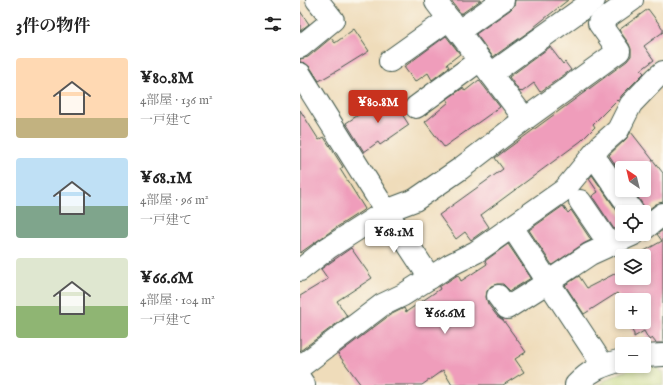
<!DOCTYPE html>
<html lang="ja">
<meta charset="utf-8">
<style>
:root{--surface:#fff;--page:#f2f2f2;--text:#222;--muted:#767676;--accent:#c8321e}
body{margin:0;font-family:"IM FELL English","Noto Serif JP",serif;background:var(--page);color:var(--text);height:100vh;display:flex;flex-direction:column;font-size:15px;white-space:nowrap}
*{box-sizing:border-box;margin:0}
p{font-size:13px;color:var(--muted)}
.icon{flex:none;width:22px;height:22px;fill:none;stroke:currentColor;stroke-width:2;stroke-linecap:round;stroke-linejoin:round}
.map{position:relative;flex:1;overflow:hidden}
.sheet{display:flex;flex-direction:column;background:var(--surface);width:300px}
.sheet>*{flex:none}
.needle{width:26px;rotate:325deg}
.buttons{position:absolute;left:315px;top:161px;display:grid;gap:8px}
.buttons a{display:grid;place-items:center;width:36px;height:36px;border-radius:4px;background:var(--surface);box-shadow:0 2px 6px #0003;font-size:20px}
.price{position:absolute;translate:-50% -34px;padding:0 9px;border-radius:4px;background:#fff;color:#222;font-size:13px;line-height:26px;filter:drop-shadow(0 1px 2px #0008)}
.price::after{content:'';position:absolute;left:50%;top:24px;width:12px;height:9px;margin-left:-6px;background:inherit;clip-path:polygon(0 0,100% 0,50% 100%)}
.price.on{background:var(--accent);color:#fff}
ul{padding:0;list-style:none}
li{display:flex;align-items:center;gap:12px;height:100px;padding:0 16px}
li span{display:grid;place-items:center;flex:none;width:112px;height:80px;border-radius:4px;color:#555}
li>.icon{margin-inline-start:auto}
span .icon{width:48px;height:48px;fill:#fffc;stroke-width:1}
li b{font-size:17px}
h2{display:flex;justify-content:space-between;align-items:center;height:48px;padding:0 16px;font-size:17px}
main{display:flex;flex:1;min-height:0}
.map>svg:first-child{display:block}
</style>
<main>
<section class="sheet">
<h2>3件の物件<svg class="icon" aria-label="filters" viewBox="0 0 24 24"><path d="M4 7h16M4 17h16"/><circle cx="9" cy="7" r="2"/><circle cx="15" cy="17" r="2"/></svg></h2>
<ul>
<li><span style="background:linear-gradient(#ffd9b3 75%,#c2b280 0)"><svg class="icon" aria-label="home" viewBox="0 0 24 24"><path d="M3 11l9-7 9 7M6 9v11h12V9"/></svg></span><div><b>¥80.8M</b><p>4部屋 · 136 m²</p><p>一戸建て</p></div></li>
<li><span style="background:linear-gradient(#bfe0f5 60%,#7fa58c 0)"><svg class="icon" aria-label="home" viewBox="0 0 24 24"><path d="M3 11l9-7 9 7M6 9v11h12V9"/></svg></span><div><b>¥68.1M</b><p>4部屋 · 96 m²</p><p>一戸建て</p></div></li>
<li><span style="background:linear-gradient(#dfe7d0 60%,#8fb573 0)"><svg class="icon" aria-label="home" viewBox="0 0 24 24"><path d="M3 11l9-7 9 7M6 9v11h12V9"/></svg></span><div><b>¥66.6M</b><p>4部屋 · 104 m²</p><p>一戸建て</p></div></li>
</ul>
</section>
<div class="map">
<svg width="363" height="385" viewBox="0 0 363 385">
<rect width="100%" height="100%" fill="#fbf7ec"/>
<filter id="ink" filterUnits="userSpaceOnUse"><feTurbulence type="fractalNoise" baseFrequency=".025" numOctaves="2"/><feDisplacementMap in="SourceGraphic" scale="8" xChannelSelector="R" yChannelSelector="G"/><feConvolveMatrix kernelMatrix="1 2 1 2 8 2 1 2 1" color-interpolation-filters="sRGB"/></filter>
<filter id="wash" filterUnits="userSpaceOnUse"><feTurbulence type="fractalNoise" baseFrequency=".012" numOctaves="4" result="noise"/><feDisplacementMap in="SourceGraphic" scale="16" xChannelSelector="R" yChannelSelector="G"/><feGaussianBlur stdDeviation="0.9" result="paint"/><feColorMatrix in="noise" values="0 0 0 0 0 0 0 0 0 0 0 0 0 0 0 0 0 1.4 0 .05"/><feComposite in="paint" operator="in"/></filter>
<g filter="url(#wash)">
<rect width="100%" height="100%" fill="#efdcba"/>
<!-- green -->
<polygon fill="#bdd478" stroke="#6e8856" points="359,365 359,371 363,372 363,385 299,385 306,380 336,366"/>
<g id="blocks">
<!-- building -->
<g fill="#ef9dbb">
<polygon points="151,0 181,0 161,14"/>
<polygon points="215,0 268,0 234,27 234,28 193,57 176,34 210,10 214,6"/>
<polygon points="348,9 363,29 363,32 344,46 354,60 341,70 344,73 322,95 318,101 317,100 293,124 295,127 281,141 181,215 189,227 171,240 165,232 156,239 139,215 203,169 195,158 327,61 331,56 331,49 329,44 319,30"/>
<polygon points="0,11 9,24 0,31"/>
<polygon points="54,29 69,51 40,69 19,81 10,67 5,63 0,62 0,59 8,57 31,38 35,43"/>
<polygon points="146,36 160,54 147,64 149,67 132,80 128,73 115,82 104,67"/>
<polygon points="250,47 263,64 265,62 271,70 240,92 234,83 222,92 221,91 220,92 209,77"/>
<polygon points="179,80 200,107 144,147 125,122 149,102 147,99 163,88 165,91"/>
<polygon points="91,97 109,125 80,145 78,142 64,152 46,123 83,99 84,102"/>
<polygon points="0,110 19,140 24,137 43,167 40,169 65,209 37,227 0,253"/>
<polygon points="331,132 363,173 363,202 356,204 345,212 343,205 333,190 344,190 344,168 322,168 322,175 309,155 326,139"/>
<polygon points="292,175 322,218 322,226 314,229 292,196 298,192 289,179"/>
<polygon points="263,206 268,213 271,210 291,240 283,244 252,265 229,230"/>
<polygon points="363,230 363,343 356,343 352,338 349,340 344,331 334,337 334,334 327,322 344,322 344,300 322,300 322,302 317,293 284,314 265,285 279,276 287,288 322,270 322,278 344,278 344,256 337,256 337,255 362,241 357,234"/>
<polygon points="208,244 231,278 210,291 203,284 197,284 191,286 187,291 186,297 188,304 197,316 203,320 226,352 215,359 224,372 203,385 152,385 143,370 122,385 61,385 38,354 90,315 104,308 106,312 140,289 139,287 156,276 158,275 161,281 187,264 185,261"/>
<polygon points="51,248 72,278 37,301 47,316 0,351 0,296 28,279 21,269"/>
</g>
</g>
</g>
<g filter="url(#ink)">
<use href="#blocks" fill-opacity="0" stroke="#3e5548" stroke-width="1"/>
<g fill="none" stroke-linecap="round" stroke-linejoin="round">
<!-- minor casing -->
<g stroke="#3e5548" stroke-width="24">
<g id="minor">
<polyline points="139,0 136,2 225,119"/>
<polyline points="159,31 203,0"/>
<polyline points="0,47 33,20 17,0"/>
<polyline points="90,61 149,19"/>
<polyline points="0,74 86,211 130,278"/>
<polyline points="191,74 294,0"/>
<polyline points="116,107 180,60"/>
<polyline points="293,155 333,212"/>
<polyline points="280,201 310,245"/>
<polyline points="212,227 303,365"/>
<polyline points="344,229 363,214"/>
<polyline points="0,270 28,248 86,211 115,200 160,169 225,119 319,51 299,23 332,0"/>
<polyline points="198,296 207,308 248,282 290,254 334,234"/>
<polyline points="344,356 363,355"/>
<polyline points="0,367 82,305 103,295 150,265 176,252 264,190 301,145 318,130 331,104 356,78 363,72"/>
<polyline points="0,379 4,385"/>
<path d="M276 385C290 370 303 365 322 360"/>
</g>
</g>
<!-- minor -->
<use href="#minor" stroke="#fff" stroke-width="22"/>
</g>
</g>
</svg>
<div class="buttons">
<a><svg class="needle" viewBox="-14 -14 28 28"><path d="M0-13l5 13h-10z" fill="#e53935"/><path d="M0 13l5-13h-10z" fill="#767676"/></svg></a>
<a><svg class="icon" aria-label="locate" viewBox="0 0 24 24"><circle cx="12" cy="12" r="6"/><path d="M12 2v4M12 18v4M2 12h4M18 12h4"/></svg></a>
<a><svg class="icon" aria-label="layers" viewBox="0 0 24 24"><path d="M12 4l9 5-9 5-9-5zM3 14l9 5 9-5"/></svg></a>
<a>+</a>
<a>−</a>
</div>
<b class="price on" style="left:78px;top:124px">¥80.8M</b>
<b class="price" style="left:94px;top:254px">¥68.1M</b>
<b class="price" style="left:145px;top:335px">¥66.6M</b>
</div>
</main>
